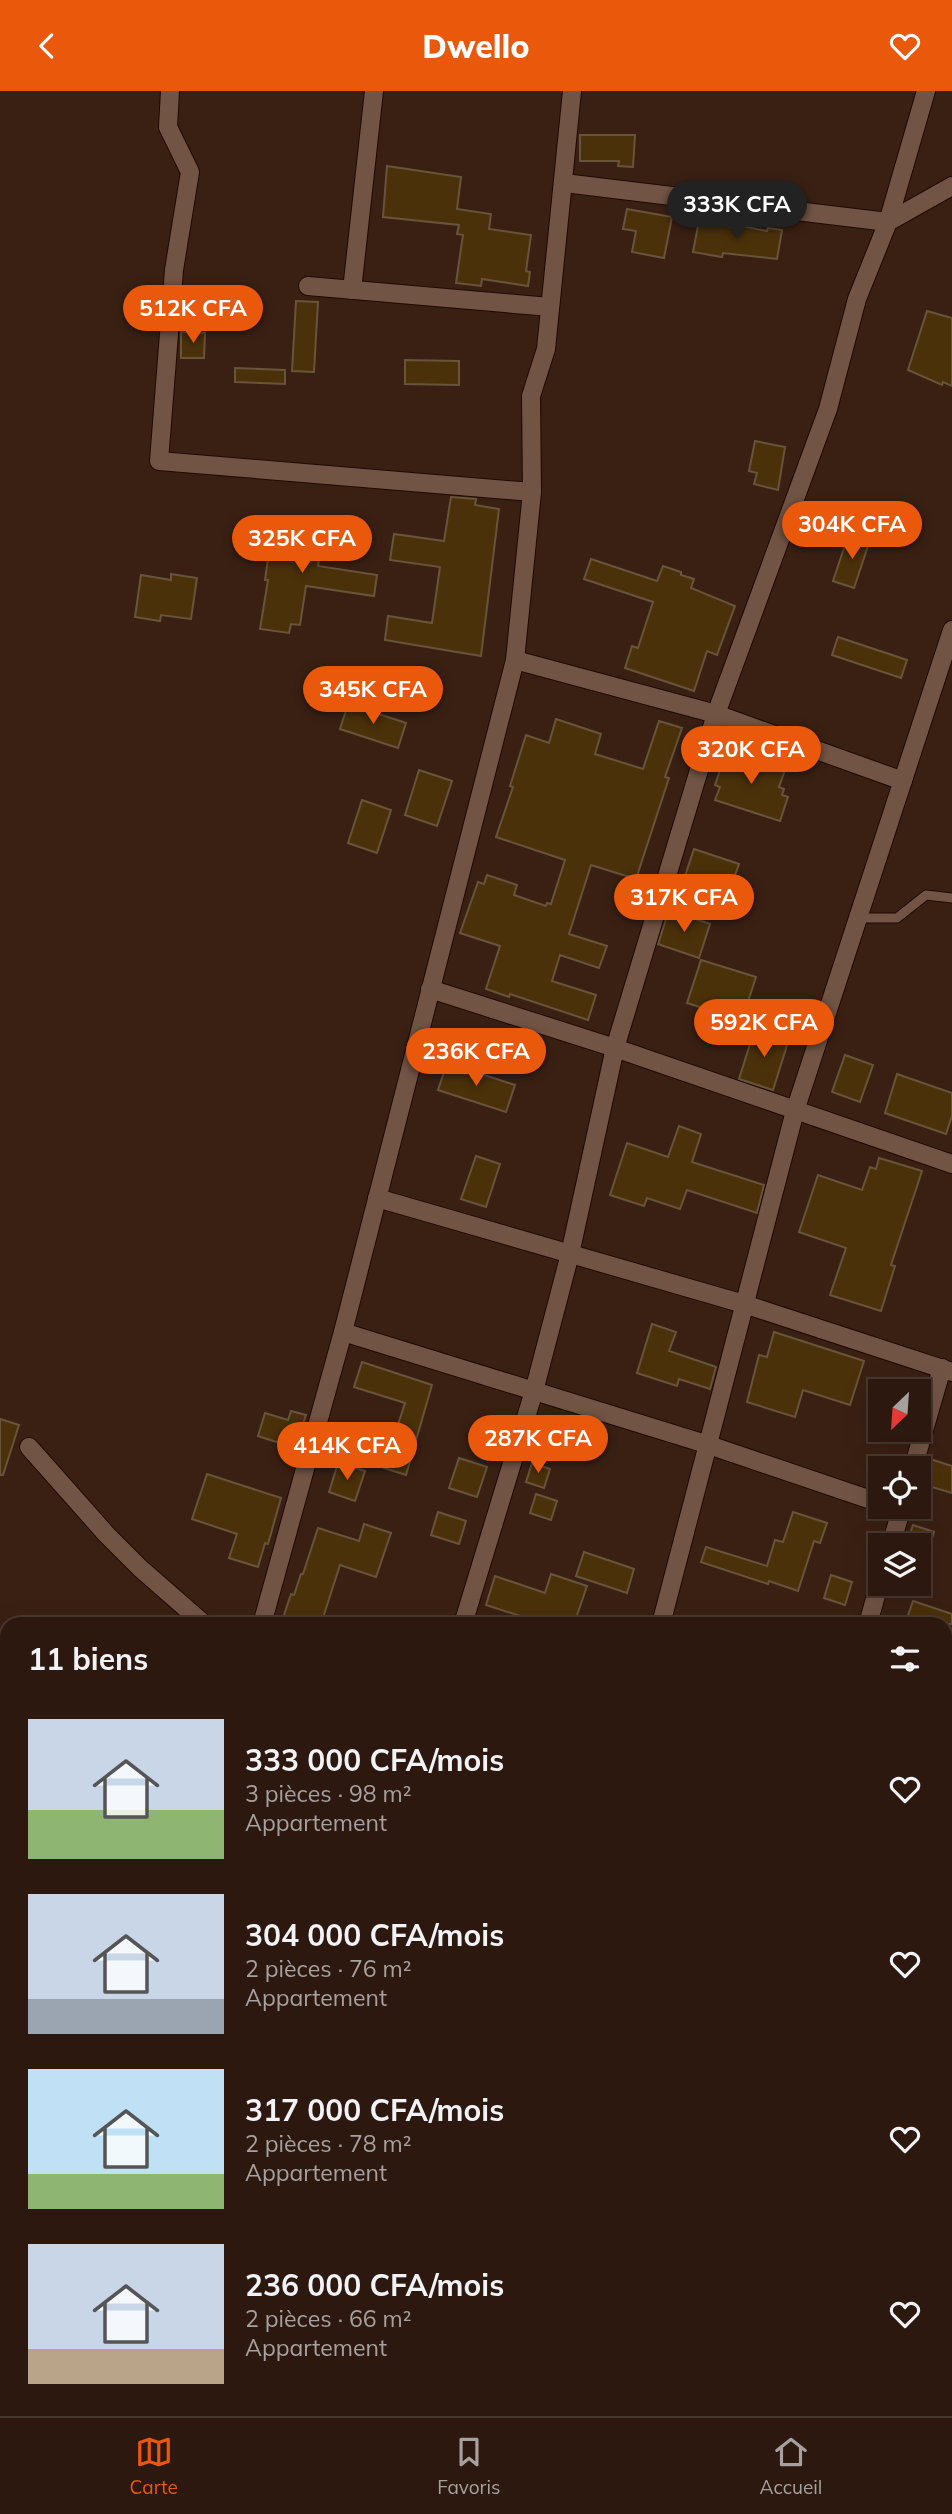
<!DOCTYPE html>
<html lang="fr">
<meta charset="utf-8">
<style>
:root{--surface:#2c180e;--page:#38251c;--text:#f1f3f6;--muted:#a6a09e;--line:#48372e;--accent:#ea580c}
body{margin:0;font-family:Mulish,sans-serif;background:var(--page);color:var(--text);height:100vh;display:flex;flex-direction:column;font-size:26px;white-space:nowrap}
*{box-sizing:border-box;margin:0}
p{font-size:23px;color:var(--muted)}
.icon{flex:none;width:38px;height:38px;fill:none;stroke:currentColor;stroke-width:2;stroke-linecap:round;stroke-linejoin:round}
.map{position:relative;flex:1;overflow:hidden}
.sheet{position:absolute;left:0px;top:1526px;width:952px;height:800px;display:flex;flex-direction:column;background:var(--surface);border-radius:21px 21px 0 0;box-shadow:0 7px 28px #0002,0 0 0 2px var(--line)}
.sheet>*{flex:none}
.needle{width:46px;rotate:205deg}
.buttons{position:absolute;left:868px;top:1288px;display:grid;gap:14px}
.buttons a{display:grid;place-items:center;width:63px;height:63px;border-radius:0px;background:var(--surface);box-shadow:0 7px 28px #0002,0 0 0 2px var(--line);font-size:35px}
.price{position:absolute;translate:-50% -60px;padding:0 16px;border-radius:24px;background:var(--accent);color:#fff;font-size:23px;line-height:46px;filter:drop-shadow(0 2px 4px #0008)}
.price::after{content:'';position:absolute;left:50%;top:42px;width:21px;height:16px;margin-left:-10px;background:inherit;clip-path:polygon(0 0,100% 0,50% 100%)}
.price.active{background:#222;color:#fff}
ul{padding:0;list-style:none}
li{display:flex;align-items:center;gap:21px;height:175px;padding:0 28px}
li span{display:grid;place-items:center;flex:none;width:196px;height:140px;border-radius:0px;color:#555}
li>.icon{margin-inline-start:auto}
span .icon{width:84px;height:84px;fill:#fffc;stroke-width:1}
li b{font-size:30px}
h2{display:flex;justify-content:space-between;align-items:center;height:84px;padding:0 28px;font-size:30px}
header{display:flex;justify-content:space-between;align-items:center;height:91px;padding:0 28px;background:var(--accent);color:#fff;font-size:32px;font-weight:800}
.tabs{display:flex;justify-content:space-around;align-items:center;height:98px;border-top:2px solid var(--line);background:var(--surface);font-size:19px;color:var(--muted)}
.tabs a{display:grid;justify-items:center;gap:4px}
.tabs .active{color:var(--accent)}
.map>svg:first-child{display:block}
</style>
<header><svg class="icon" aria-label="back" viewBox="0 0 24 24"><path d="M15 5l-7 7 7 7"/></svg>Dwello<svg class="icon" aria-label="heart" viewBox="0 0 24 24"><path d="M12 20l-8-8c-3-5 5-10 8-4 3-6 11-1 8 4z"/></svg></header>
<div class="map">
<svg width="952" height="2325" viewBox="0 0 952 2325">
<rect width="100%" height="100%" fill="#3a2013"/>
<!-- building -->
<g fill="#4b310a" stroke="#68543b" stroke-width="2">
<polygon points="580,44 635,44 633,76 618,75 619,70 580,70"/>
<polygon points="387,75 461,86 457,118 491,123 489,138 531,144 526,180 530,181 528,195 482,188 481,195 456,192 463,144 457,143 459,134 383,126"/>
<polygon points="627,118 672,126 664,167 632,161 636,140 623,138"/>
<polygon points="699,130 732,136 732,133 767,140 768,137 782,139 777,168 723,162 722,166 693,161"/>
<polygon points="296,210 318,211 314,281 292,280"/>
<polygon points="927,220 952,227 952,295 943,291 942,294 908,279"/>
<polygon points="181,241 205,242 204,267 181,267"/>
<polygon points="405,269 459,270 459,294 405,293"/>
<polygon points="235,277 285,279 285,293 235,291"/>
<polygon points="755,350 785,356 778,399 754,393 757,382 749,380"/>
<polygon points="451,406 476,408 475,414 499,418 481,565 385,549 388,525 432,532 440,476 390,469 394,443 444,450"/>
<polygon points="297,429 324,433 318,475 377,484 374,505 306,495 300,534 291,533 289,542 260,538 268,489 265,489 269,460 265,459 268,437 296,441"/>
<polygon points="849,442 870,449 854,497 833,490"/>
<polygon points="591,468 657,490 663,475 681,481 681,484 694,488 691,497 735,515 717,564 707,560 694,600 625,577 632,555 638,557 653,511 584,488"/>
<polygon points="171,483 197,487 191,528 161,524 160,530 135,526 141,484 171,489"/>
<polygon points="838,546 907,569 901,587 832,564"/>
<polygon points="348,613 406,632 398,657 340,638"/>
<polygon points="556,628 601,643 595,663 643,678 659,630 682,637 665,686 669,687 636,788 591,774 569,843 607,855 599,877 560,864 552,890 596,904 588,929 510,903 509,906 486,898 500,855 460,842 478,791 484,793 487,784 517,794 514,804 546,815 547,812 551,813 565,769 496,746 513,696 510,695 526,644 549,652"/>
<polygon points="727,659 785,679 779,696 784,698 782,704 788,706 780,730 715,709 720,696 715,694"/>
<polygon points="419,679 452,690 437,735 405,724"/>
<polygon points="362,709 391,719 377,762 348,752"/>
<polygon points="694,758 739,773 734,787 722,784 717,799 684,788"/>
<polygon points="669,819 710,833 699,867 658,853"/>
<polygon points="701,869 756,886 742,929 687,912"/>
<polygon points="755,937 789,948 773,999 739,988"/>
<polygon points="845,964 873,974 860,1011 832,1001"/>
<polygon points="447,972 515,994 506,1021 438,999"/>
<polygon points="897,983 952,1002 952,1025 946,1043 885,1022"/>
<polygon points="679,1035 701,1043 692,1071 764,1094 757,1122 687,1099 680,1118 647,1107 644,1115 610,1104 627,1052 668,1066"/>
<polygon points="476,1065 500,1073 486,1116 461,1108"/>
<polygon points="879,1067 922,1080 891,1174 895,1175 881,1220 830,1204 846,1157 799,1141 818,1084 862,1099 870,1076 876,1078"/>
<polygon points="652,1233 676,1241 669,1260 716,1276 710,1298 679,1288 677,1295 637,1282"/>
<polygon points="774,1241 864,1270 850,1314 803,1299 795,1326 747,1311 759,1264 767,1266"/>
<polygon points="362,1271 432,1294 406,1384 384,1377 405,1312 354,1296"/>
<polygon points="291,1320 306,1324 295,1357 258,1345 265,1322 288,1329"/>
<polygon points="0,1328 19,1334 3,1384 0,1384"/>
<polygon points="459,1367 487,1376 477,1406 449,1397"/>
<polygon points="930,1368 952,1375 952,1402 922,1393"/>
<polygon points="338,1372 365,1380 355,1410 329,1401"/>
<polygon points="532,1372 550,1378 544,1397 526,1391"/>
<polygon points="207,1383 281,1407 268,1453 265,1452 258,1476 229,1467 237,1443 192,1428"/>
<polygon points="536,1403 557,1410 551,1429 530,1422"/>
<polygon points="438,1421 466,1430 459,1453 431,1444"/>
<polygon points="793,1421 827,1432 820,1452 814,1450 798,1500 769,1490 768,1493 701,1471 706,1456 767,1475 775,1449 783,1451"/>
<polygon points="364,1433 391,1442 376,1486 340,1474 321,1533 281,1533 291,1503 294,1504 301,1483 303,1483 318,1437 359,1450"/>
<polygon points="913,1434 934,1441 921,1480 919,1480 919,1454 906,1454"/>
<polygon points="584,1461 634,1478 627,1502 576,1485"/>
<polygon points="551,1483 587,1495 574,1533 535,1533 536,1530 486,1514 495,1485 545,1502"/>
<polygon points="831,1484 852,1491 845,1514 824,1507"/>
<polygon points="913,1510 952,1523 952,1533 915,1533 906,1530"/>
</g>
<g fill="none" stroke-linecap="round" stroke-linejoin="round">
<!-- lane casing -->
<g stroke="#200901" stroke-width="11">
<polyline id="lane" points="858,827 897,827 926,804 952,807"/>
</g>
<!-- street casing -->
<g stroke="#200901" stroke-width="20">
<g id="street">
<polyline points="170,0 168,36 190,81 174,179 159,370 532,401"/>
<polyline points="564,92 888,131 952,95"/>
<polyline points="308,195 550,216"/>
<polyline points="352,199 374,0"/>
<polyline points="515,569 716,623 903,690"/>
<polyline points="430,898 615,957 952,1073"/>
<polyline points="377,1107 744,1213 952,1281"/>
<polyline points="343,1241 709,1354 880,1412"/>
<polyline points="29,1356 107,1444 140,1477 204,1533"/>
<polyline points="913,1377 942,1277"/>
<polyline points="891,1454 902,1416"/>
<polyline points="262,1533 343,1241 515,569 532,401 531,305 546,258 572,0"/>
<polyline points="463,1533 534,1300 570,1163 615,957 716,623 828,318 857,208 888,131 926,0"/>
<polyline points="661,1533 795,1020 952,539"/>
<polyline points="868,1533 880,1490"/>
<polyline points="0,1569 7,1572"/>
<polyline points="0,1696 7,1694"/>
<polyline points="945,1779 952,1780"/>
</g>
</g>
<!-- path -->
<g stroke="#735b50" stroke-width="3.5" stroke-dasharray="2 5" stroke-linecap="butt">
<polyline points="945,1945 952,1919"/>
<polyline points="945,2123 952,2125"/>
</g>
<!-- lane -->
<use href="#lane" stroke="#725445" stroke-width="9"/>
<!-- street -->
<use href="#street" stroke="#725445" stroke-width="18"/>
</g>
</svg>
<div class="buttons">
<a><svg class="needle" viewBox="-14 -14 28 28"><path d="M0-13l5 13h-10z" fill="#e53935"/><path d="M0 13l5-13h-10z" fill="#a6a09e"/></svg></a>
<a><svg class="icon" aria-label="locate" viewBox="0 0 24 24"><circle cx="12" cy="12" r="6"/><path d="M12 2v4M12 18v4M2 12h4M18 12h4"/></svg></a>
<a><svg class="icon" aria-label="layers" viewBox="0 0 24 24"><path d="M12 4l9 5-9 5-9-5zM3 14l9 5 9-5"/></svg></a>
</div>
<b class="price active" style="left:737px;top:150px">333K CFA</b>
<b class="price" style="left:193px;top:254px">512K CFA</b>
<b class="price" style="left:852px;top:470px">304K CFA</b>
<b class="price" style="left:302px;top:484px">325K CFA</b>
<b class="price" style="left:373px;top:635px">345K CFA</b>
<b class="price" style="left:751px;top:695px">320K CFA</b>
<b class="price" style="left:684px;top:843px">317K CFA</b>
<b class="price" style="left:764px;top:968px">592K CFA</b>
<b class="price" style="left:476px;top:997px">236K CFA</b>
<b class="price" style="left:538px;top:1384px">287K CFA</b>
<b class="price" style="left:347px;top:1391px">414K CFA</b>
<section class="sheet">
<h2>11 biens<svg class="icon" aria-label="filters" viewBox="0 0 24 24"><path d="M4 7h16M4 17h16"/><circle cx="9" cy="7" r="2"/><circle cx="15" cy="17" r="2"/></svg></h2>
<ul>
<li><span style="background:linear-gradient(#c9d6e8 65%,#8fb573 0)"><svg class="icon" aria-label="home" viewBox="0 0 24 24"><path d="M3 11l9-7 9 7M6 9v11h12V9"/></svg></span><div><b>333 000 CFA/mois</b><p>3 pièces · 98 m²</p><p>Appartement</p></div><svg class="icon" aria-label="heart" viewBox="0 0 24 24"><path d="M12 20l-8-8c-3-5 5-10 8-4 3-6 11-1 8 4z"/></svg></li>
<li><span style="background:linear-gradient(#c9d6e8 75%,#9aa5b1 0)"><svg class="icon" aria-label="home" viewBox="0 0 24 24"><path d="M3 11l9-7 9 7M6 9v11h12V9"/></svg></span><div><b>304 000 CFA/mois</b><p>2 pièces · 76 m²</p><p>Appartement</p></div><svg class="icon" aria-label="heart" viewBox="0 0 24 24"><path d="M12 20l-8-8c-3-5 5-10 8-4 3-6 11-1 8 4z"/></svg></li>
<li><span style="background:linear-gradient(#bfe0f5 75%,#8fb573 0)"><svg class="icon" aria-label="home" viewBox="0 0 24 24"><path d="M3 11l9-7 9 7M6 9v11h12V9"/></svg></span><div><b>317 000 CFA/mois</b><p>2 pièces · 78 m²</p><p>Appartement</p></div><svg class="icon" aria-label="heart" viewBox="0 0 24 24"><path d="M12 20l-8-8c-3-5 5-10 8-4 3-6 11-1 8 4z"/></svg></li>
<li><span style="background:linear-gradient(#c9d6e8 75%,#b9a48a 0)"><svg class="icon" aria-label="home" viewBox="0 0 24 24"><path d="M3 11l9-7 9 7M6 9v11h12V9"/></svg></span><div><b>236 000 CFA/mois</b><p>2 pièces · 66 m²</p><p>Appartement</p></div><svg class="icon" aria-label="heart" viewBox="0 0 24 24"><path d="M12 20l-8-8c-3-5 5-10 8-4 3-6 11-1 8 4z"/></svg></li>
</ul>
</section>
</div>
<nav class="tabs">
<a class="active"><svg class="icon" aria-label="map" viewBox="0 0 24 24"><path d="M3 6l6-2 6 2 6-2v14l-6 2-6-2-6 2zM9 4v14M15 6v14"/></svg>Carte</a>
<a><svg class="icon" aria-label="saved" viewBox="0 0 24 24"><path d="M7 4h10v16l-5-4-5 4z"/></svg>Favoris</a>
<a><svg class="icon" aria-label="home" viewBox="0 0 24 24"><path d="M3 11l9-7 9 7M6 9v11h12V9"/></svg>Accueil</a>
</nav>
